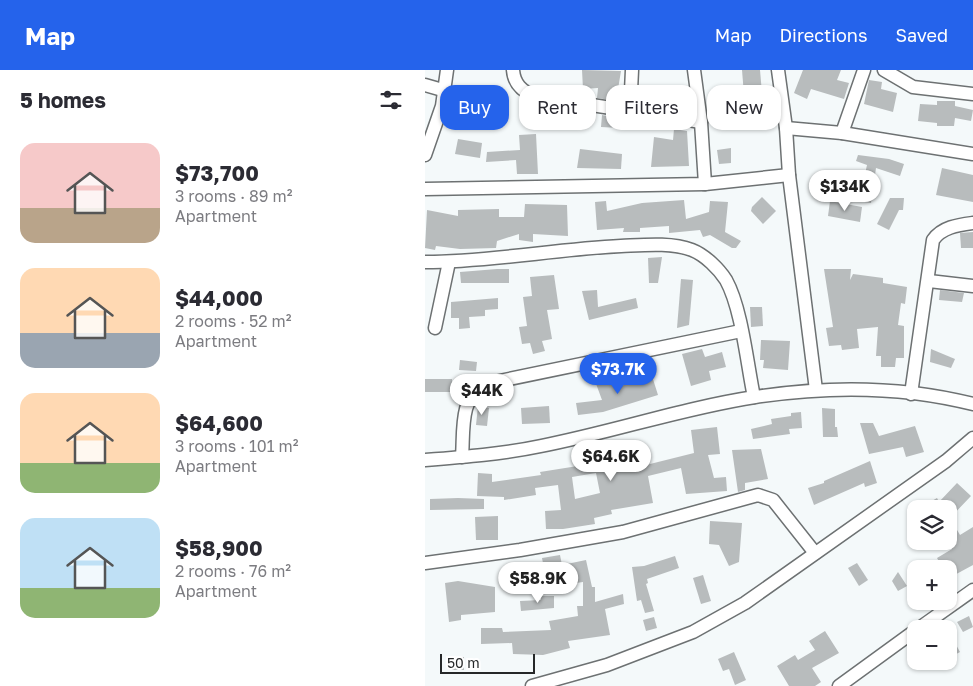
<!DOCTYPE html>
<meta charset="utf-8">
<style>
:root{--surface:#fff;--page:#f7f7f7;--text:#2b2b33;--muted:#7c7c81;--accent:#2563eb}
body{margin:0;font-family:"Golos Text",sans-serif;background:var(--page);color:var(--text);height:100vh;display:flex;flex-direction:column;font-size:19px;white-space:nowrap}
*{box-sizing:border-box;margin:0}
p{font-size:16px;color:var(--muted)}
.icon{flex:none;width:28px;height:28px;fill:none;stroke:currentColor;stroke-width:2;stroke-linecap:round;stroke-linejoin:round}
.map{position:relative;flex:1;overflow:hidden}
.panel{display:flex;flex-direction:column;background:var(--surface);width:425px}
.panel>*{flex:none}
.banner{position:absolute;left:15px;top:15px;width:458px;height:45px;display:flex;gap:10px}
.controls{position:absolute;left:482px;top:430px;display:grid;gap:10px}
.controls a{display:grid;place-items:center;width:50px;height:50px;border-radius:10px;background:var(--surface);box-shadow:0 1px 4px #0004;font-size:25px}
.scale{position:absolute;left:15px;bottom:12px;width:95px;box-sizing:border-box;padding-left:5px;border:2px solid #252728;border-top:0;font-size:14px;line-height:18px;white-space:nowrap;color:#252728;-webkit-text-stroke:4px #fff;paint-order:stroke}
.price{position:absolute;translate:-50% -42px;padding:0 11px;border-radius:18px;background:#fff;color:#222;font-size:16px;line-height:32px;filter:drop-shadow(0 1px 2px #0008)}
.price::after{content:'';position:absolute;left:50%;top:30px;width:15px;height:11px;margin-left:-8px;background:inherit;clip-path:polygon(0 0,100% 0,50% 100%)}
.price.on{background:var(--accent);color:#fff}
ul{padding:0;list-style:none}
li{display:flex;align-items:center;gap:15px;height:125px;padding:0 20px}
li span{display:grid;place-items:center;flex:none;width:140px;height:100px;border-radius:15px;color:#555}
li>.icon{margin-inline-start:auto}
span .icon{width:60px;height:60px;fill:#fffc;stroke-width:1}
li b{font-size:21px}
h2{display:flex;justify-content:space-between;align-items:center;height:60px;padding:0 20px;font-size:21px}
.chip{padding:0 18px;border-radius:15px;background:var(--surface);box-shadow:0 1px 4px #0004;font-size:18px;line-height:45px}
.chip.on{background:var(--accent);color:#fff}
header{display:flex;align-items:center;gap:30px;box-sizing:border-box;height:70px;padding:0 25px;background:var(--accent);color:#fff}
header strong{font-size:24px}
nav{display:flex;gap:28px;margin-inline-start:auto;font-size:18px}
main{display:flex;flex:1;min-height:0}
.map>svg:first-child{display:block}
</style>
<header>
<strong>Map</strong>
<nav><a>Map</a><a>Directions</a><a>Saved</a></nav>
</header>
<main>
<section class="panel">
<h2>5 homes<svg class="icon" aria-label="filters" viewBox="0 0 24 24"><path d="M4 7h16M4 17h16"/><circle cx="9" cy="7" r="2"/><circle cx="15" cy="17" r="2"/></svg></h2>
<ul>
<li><span style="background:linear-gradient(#f6c9c9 65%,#b9a48a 0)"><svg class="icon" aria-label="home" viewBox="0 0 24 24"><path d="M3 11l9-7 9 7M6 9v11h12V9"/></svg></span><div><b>$73,700</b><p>3 rooms · 89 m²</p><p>Apartment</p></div></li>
<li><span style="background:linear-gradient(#ffd9b3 65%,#9aa5b1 0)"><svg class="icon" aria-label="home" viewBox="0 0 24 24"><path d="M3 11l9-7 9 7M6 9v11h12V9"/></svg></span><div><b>$44,000</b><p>2 rooms · 52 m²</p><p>Apartment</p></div></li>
<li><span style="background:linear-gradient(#ffd9b3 70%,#8fb573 0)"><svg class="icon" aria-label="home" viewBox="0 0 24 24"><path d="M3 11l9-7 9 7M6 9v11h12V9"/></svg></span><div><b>$64,600</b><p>3 rooms · 101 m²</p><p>Apartment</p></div></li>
<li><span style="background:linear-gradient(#bfe0f5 70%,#8fb573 0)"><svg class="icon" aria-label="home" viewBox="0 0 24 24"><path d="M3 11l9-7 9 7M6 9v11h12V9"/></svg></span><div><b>$58,900</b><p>2 rooms · 76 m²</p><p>Apartment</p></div></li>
</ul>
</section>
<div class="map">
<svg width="548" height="616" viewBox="0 0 548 616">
<rect width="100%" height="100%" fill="#f4f9fa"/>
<!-- building -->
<g fill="#b8bcbd" fill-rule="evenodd">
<polygon points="157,0 196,1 191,31 172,28 173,18 158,19"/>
<polygon points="317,0 335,0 338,35 320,37"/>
<polygon points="378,0 416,0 412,10 424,13 419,29 386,19 382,29 369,23"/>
<polygon points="444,10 457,12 456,19 472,23 468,42 439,34"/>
<polygon points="225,17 248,21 246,36 222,32"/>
<polygon points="46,22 77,28 72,53 42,47"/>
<polygon points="512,31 530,31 530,36 548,40 546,51 530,48 529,56 512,56 512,53 493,51 495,34 512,35"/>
<polygon points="177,45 196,49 195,58 176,57"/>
<polygon points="249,59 262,61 264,96 226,97 229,67 248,70"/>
<polygon points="111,64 113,104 92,104 91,90 61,92 62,82 95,80 94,65"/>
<polygon points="33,69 57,73 55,88 30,84"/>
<polygon points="306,78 306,93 294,94 292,80"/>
<polygon points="155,79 197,84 196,99 152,98"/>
<polygon points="433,85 464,89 479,94 475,106 451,98 446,133 432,131 434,113 438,113 442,95 431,91"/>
<polygon points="517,98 548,105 548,132 511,125"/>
<polygon points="337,127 351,141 338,154 326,141 327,137"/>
<polygon points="465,128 479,128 478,140 474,140 464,160 452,154"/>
<polygon points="259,130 261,149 284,142 285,131 303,132 300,162 316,171 311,178 307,178 285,165 278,167 275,160 244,163 244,156 215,158 215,162 198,162 199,158 172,160 170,132 181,131 182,141 217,133"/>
<polygon points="405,131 437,137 435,152 403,146"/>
<polygon points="100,134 142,135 143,166 108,164 108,172 94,170 94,164 72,171 71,178 35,179 11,176 10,180 0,178 2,140 33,146 33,140 74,139 74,147 99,147"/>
<polygon points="548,162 548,178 536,178 535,163"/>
<polygon points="237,187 233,213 224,213 223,188"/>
<polygon points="72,199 84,199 84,213 36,213 35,202"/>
<polygon points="399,199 426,199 425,210 428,204 458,208 458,213 482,217 480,234 476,233 473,255 479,256 479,288 471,288 470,297 456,297 456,286 451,286 453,257 432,259 434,278 417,280 416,275 404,276 401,258 408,257"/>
<polygon points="129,205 134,239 122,240 127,269 117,271 120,281 108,284 105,273 97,274 94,257 102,256 98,227 107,226 105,207"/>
<polygon points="256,209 268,210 264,255 252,258"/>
<polygon points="172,220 173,237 211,228 213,238 164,250 157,221"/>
<polygon points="515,220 539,223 537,232 514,230"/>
<polygon points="73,228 73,239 60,240 60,246 44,247 45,258 34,259 34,248 26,248 26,232"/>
<polygon points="325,237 337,237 338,256 326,257"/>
<polygon points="336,270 365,271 363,300 338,298 339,290 335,290"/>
<polygon points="277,279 280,287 297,282 301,297 284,301 286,310 266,316 257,284"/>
<polygon points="506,279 530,289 526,298 505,292"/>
<polygon points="35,290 52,292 51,301 34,300"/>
<polygon points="191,304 196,316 227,306 233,325 178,342 153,345 151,333 177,330 170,311"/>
<rect x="0" y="309" width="27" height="13"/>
<polygon points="53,336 64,338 62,356 51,355"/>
<polygon points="124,336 125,353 97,354 96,338"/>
<polygon points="397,338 410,339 410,357 412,357 413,367 398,367"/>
<polygon points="376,342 377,358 364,359 365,364 328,369 326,359 347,354 346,349 366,346 366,343"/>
<polygon points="435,353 448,353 454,366 490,356 499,382 481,387 478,377 444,384"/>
<path d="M292 357 295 384 283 385 289 408 301 407 302 421 261 424 256 398 223 406 228 433 186 440 187 444 169 448 170 454 138 459H121L120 441 136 440 133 415 110 418 111 425 79 430V427L52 426 53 403 67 404V412L116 405 115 402 159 395 158 389 190 384 189 381 216 374 221 395 269 383 266 360ZM171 403 175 423 150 429 147 407Z"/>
<polygon points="336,379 343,409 320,413 320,420 313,422 307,380"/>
<polygon points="445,391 452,413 440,417 439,413 389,435 383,418 399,413 399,411"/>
<polygon points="532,413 546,426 525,448 535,465 548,457 548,495 524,508 524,499 518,499 512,488 527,479 524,473 524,439 493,439 512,428 514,432"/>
<polygon points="33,428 59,429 59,439 5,440 5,429"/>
<polygon points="73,446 73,470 51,470 50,447"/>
<polygon points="285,451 317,453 314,492 304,496 294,475 284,474"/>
<polygon points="135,485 137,495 161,490 167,517 170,517 170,532 198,524 199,534 180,539 185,565 143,571 145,578 118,585 88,584 87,573 56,574 56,558 77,558 78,562 126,560 124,551 153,546 152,536 158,536 158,512 151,513 151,509 122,514 117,488"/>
<polygon points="250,486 254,498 222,509 223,513 221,514 229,541 220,543 216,530 212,531 207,497 219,496"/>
<polygon points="432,493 443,510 434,516 423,498"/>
<polygon points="473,502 482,516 473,521 467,511"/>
<polygon points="278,505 286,531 276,534 268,508"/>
<polygon points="33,511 70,517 70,542 36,545 36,550 24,552 20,513"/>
<polygon points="116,526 129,526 129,538 96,541 95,531 116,530"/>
<polygon points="544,546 548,557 538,562 532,552"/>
<polygon points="229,547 232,558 221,561 218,550"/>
<polygon points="400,561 414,583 387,598 396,612 390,616 364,616 352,596 370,585 373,590 390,580 384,571"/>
<polygon points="524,562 535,582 524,588"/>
<polygon points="309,582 321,610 310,615 304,599 298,601 293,589"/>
<polygon points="23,587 39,587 39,600 24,600"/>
</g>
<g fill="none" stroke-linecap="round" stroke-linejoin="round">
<!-- street casing -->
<g stroke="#6d7172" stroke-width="15">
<g id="street">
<path d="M88 0C89 14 97 21 109 26L276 52"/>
<polyline points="269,0 276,52 280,114"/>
<polyline points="353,0 361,58 364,105 391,320"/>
<polyline points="459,0 488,17 548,24"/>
<polyline points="0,15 21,21"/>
<polyline points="205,42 207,0"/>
<polyline points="361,58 417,63 548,84"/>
<polyline points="417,63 439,0"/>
<polyline points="0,85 17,36 22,0"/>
<polyline points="0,119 280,114 364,105"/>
<path d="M0 192C65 192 131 179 196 176 218 175 246 172 267 180 280 185 294 199 301 210 317 239 322 294 329 327"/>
<polyline points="504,211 548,216"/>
<polyline points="10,258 24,192"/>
<path d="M486 324 508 170C517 157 533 155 548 153"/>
<path d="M37 387C39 362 34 327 60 314L316 261"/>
<path d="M0 390C39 387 78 384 116 376 188 362 258 338 330 327 402 316 477 316 548 334"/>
<polyline points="0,493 95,480 198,462 333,425 348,430 390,483"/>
<polyline points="493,559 548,520"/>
<polyline points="107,616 182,595 268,562 320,533 521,391 548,368"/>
<polyline points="414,616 491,560"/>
</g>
</g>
<!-- street -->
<use href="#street" stroke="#fff" stroke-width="12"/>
</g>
</svg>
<div class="controls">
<a><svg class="icon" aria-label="layers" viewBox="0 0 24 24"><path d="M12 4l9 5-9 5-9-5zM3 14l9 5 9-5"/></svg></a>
<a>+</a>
<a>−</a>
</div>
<div class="scale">50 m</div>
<b class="price" style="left:420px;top:142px">$134K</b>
<b class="price on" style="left:193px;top:325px">$73.7K</b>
<b class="price" style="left:57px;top:346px">$44K</b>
<b class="price" style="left:186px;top:412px">$64.6K</b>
<b class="price" style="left:113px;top:534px">$58.9K</b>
<div class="banner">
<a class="chip on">Buy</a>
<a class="chip">Rent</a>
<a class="chip">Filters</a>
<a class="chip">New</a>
</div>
</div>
</main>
